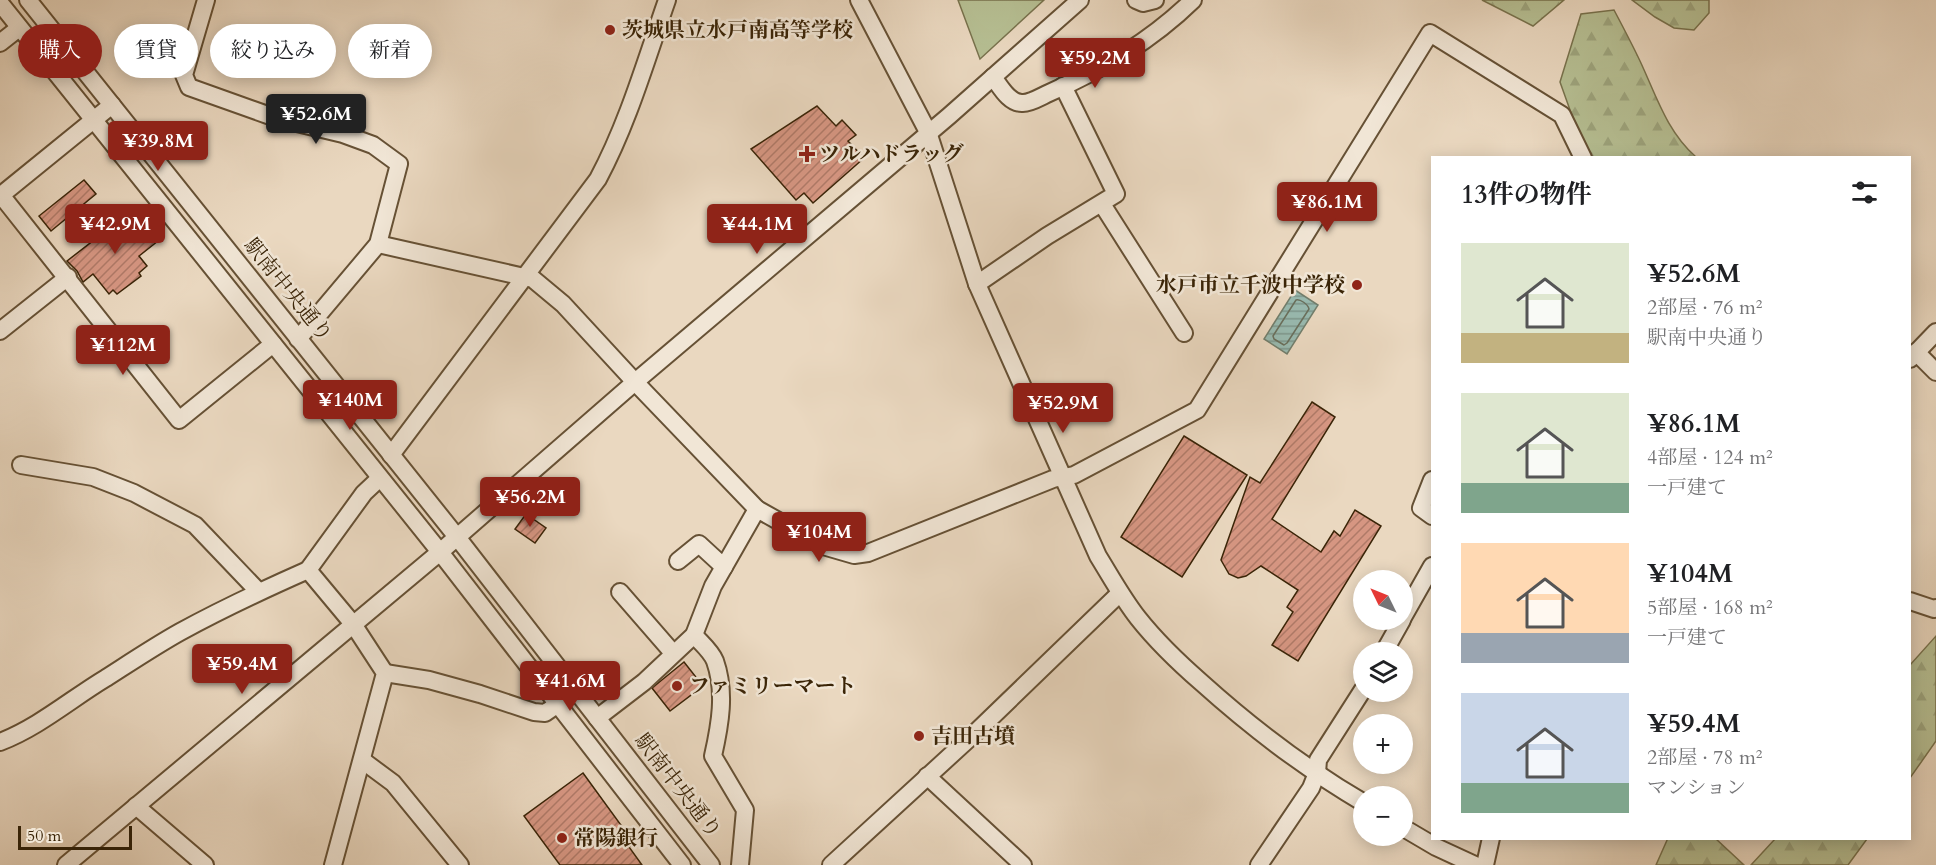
<!DOCTYPE html>
<html lang="ja">
<meta charset="utf-8">
<style>
:root{--surface:#fff;--page:#f6f6f6;--text:#202124;--muted:#757577;--accent:#8f2418}
body{margin:0;font-family:Cardo,"Noto Serif JP",serif;background:var(--page);color:var(--text);height:100vh;display:flex;flex-direction:column;font-size:22px;white-space:nowrap}
*{box-sizing:border-box;margin:0}
p{font-size:20px;color:var(--muted)}
.icon{flex:none;width:33px;height:33px;fill:none;stroke:currentColor;stroke-width:2;stroke-linecap:round;stroke-linejoin:round}
.map{position:relative;flex:1;overflow:hidden}
.drawer{position:absolute;left:1431px;top:156px;width:480px;height:684px;display:flex;flex-direction:column;background:var(--surface);border-radius:0px;box-shadow:0 3px 15px #0003}
.drawer>*{flex:none}
.hud{position:absolute;left:18px;top:24px;width:570px;height:54px;display:flex;gap:12px}
.needle{width:39px;rotate:313deg}
.buttons{position:absolute;left:1353px;top:570px;display:grid;gap:12px}
.buttons a{display:grid;place-items:center;width:60px;height:60px;border-radius:50%;background:var(--surface);box-shadow:0 3px 15px #0003;font-size:30px}
.scale{position:absolute;left:18px;bottom:15px;width:114px;box-sizing:border-box;padding-left:6px;border:3px solid #3a2407;border-top:0;font-size:16px;line-height:21px;white-space:nowrap;color:#3a2407;-webkit-text-stroke:4px #f1e6d6;paint-order:stroke}
.price{position:absolute;translate:-50% -51px;padding:0 14px;border-radius:6px;background:var(--accent);color:#fff;font-size:20px;line-height:39px;filter:drop-shadow(0 2px 3px #0008)}
.price::after{content:'';position:absolute;left:50%;top:36px;width:18px;height:14px;margin-left:-9px;background:inherit;clip-path:polygon(0 0,100% 0,50% 100%)}
.price.active{background:#222;color:#fff}
ul{padding:0;list-style:none}
li{display:flex;align-items:center;gap:18px;height:150px;padding:0 30px}
li span{display:grid;place-items:center;flex:none;width:168px;height:120px;border-radius:0px;color:#555}
li>.icon{margin-inline-start:auto}
span .icon{width:72px;height:72px;fill:#fffc;stroke-width:1}
li b{font-size:26px}
h2{display:flex;justify-content:space-between;align-items:center;height:72px;padding:0 30px;font-size:26px}
.pill{padding:0 21px;border-radius:27px;background:var(--surface);box-shadow:0 3px 15px #0003;font-size:21px;line-height:54px}
.pill.active{background:var(--accent);color:#fff}
.map>svg:first-child{display:block}
</style>
<div class="map">
<svg width="1936" height="865" viewBox="0 0 1936 865">
<defs>
<pattern id="forest-firs" width="22" height="20" patternUnits="userSpaceOnUse" patternTransform="scale(1.5)"><rect width="22" height="20" fill="#b6bf93"/><path d="M5 1l3.5 6h-7zM16 11l3.5 6h-7z" fill="#9da47d"/></pattern>
<pattern id="water-rules" width="6" height="5" patternUnits="userSpaceOnUse" patternTransform="scale(1.5)"><rect width="6" height="5" fill="#98bab0"/><path d="M0 2.5h6" fill="none" stroke="#7d978d"/></pattern>
<pattern id="building-hatch" width="6" height="6" patternUnits="userSpaceOnUse" patternTransform="scale(1.5)"><rect width="6" height="6" fill="#d69682"/><path d="M-1 1l2-2M0 6l6-6M5 7l2-2" fill="none" stroke="#af7a68"/></pattern>
</defs>
<rect width="100%" height="100%" fill="#ead8c0"/>
<filter id="stains"><feTurbulence type="fractalNoise" baseFrequency=".00333" numOctaves="4"/><feColorMatrix values="0 0 0 0 .2 0 0 0 0 .09 0 0 0 0 .02 0 0 0 .5 -.17"/></filter>
<radialGradient id="worn" r=".72"><stop offset=".6" stop-color="#630" stop-opacity="0"/><stop offset="1" stop-color="#630" stop-opacity=".3"/></radialGradient>
<!-- forest -->
<g fill="url(#forest-firs)" stroke="#78724d" stroke-width="1.5">
<polygon points="1482,0 1564,0 1533,26"/>
<polygon points="1632,0 1709,0 1709,13 1694,30 1674,28 1655,17"/>
<path d="M1614 10C1623 27 1632 44 1640 61 1656 95 1667 132 1696 157H1590L1580 138 1560 82 1581 14Z"/>
<polygon points="1936,636 1936,741 1910,778 1910,665"/>
<polygon points="1668,838 1716,839 1744,865 1656,865"/>
<polygon points="1775,839 1775,838 1867,839 1848,865 1751,865"/>
</g>
<!-- green -->
<polygon fill="#b6bf93" stroke="#78724d" stroke-width="1.5" points="958,0 1044,0 980,59"/>
<!-- water -->
<polygon fill="url(#water-rules)" stroke="#727e6c" stroke-width="1.5" points="1295,290 1318,305 1287,354 1264,339"/>
<g fill="none" stroke-linecap="round" stroke-linejoin="round">
<!-- shore -->
<path stroke="#696f5c" stroke-width="1.5" d="M1296 300C1300 299 1308 304 1309 309L1287 343 1284 345 1274 339 1273 336Z"/>
</g>
<!-- building -->
<g fill="url(#building-hatch)" stroke="#3a2407" stroke-width="1.5">
<polygon points="817,106 836,126 842,120 856,135 848,141 864,158 813,203 804,193 796,200 751,149"/>
<polygon points="84,180 96,194 51,231 39,216"/>
<polygon points="130,212 146,234 150,231 158,241 139,256 147,266 139,273 141,276 117,294 113,290 109,294 93,274 83,282 77,271 67,261"/>
<polygon points="1312,402 1335,417 1272,519 1321,552 1334,531 1340,536 1355,510 1381,526 1298,661 1272,645 1293,612 1287,607 1298,590 1261,566 1246,576 1238,578 1229,574 1221,560 1250,477 1260,483"/>
<polygon points="1184,436 1247,475 1182,577 1121,537"/>
<polygon points="526,514 546,528 535,543 515,529"/>
<polygon points="684,662 703,686 670,711 652,688"/>
<polygon points="583,773 634,843 629,847 642,865 560,865 524,816"/>
</g>
<g fill="none" stroke-linecap="round" stroke-linejoin="round">
<!-- minor casing -->
<g stroke="#665135" stroke-width="20">
<g id="minor">
<polyline points="28,0 457,537 711,865"/>
<polyline points="206,0 184,75 189,87 276,118 343,134 373,145 399,164 378,244 298,339"/>
<path d="M859 0 928 132 977 284 1098 556C1111 577 1123 599 1138 618 1157 642 1179 663 1202 683 1252 728 1306 769 1364 803"/>
<polyline points="1136,0 1143,3 1155,0"/>
<polyline points="0,3 440,552 682,865"/>
<polyline points="0,43 19,28"/>
<path d="M993 77C1000 86 1009 104 1023 103 1031 103 1042 96 1049 93 1103 69 1151 41 1193 0"/>
<polyline points="1,195 179,420 273,344"/>
<polyline points="0,196 112,105"/>
<polyline points="1102,204 1184,333"/>
<polyline points="378,244 533,279 563,304 635,382 757,509 823,546 854,555 868,553 1053,479 1074,475 1197,410 1430,33 1562,115 1583,158"/>
<polyline points="977,284 1047,236 1116,194 1063,86"/>
<polyline points="0,331 68,277"/>
<polyline points="1916,352 1936,372"/>
<polyline points="1910,359 1936,332"/>
<path d="M391 455 598 179C628 123 646 60 667 0"/>
<polyline points="21,465 93,477 134,493 195,525 258,591"/>
<polyline points="1432,480 1421,508 1432,516"/>
<polyline points="678,561 699,544 724,567"/>
<polyline points="620,592 673,653"/>
<polyline points="1910,601 1934,609 1936,608"/>
<polyline points="1402,619 1432,566"/>
<path d="M694 635C701 643 711 651 715 661 726 692 720 725 713 756L745 810 740 865"/>
<polyline points="1384,652 1402,620"/>
<polyline points="385,673 429,680 480,694 534,712 545,713 558,704"/>
<polyline points="597,718 644,682 694,635 713,586 757,509"/>
<path d="M0 742C39 727 71 699 106 678 131 662 155 646 180 632 222 609 265 589 308 570"/>
<polyline points="362,760 393,783 460,865"/>
<polyline points="927,776 1023,865"/>
<polyline points="136,806 205,865"/>
<polyline points="1402,827 1436,847 1475,865"/>
<polyline points="66,865 440,552 635,382 949,116 1080,0"/>
<polyline points="333,865 385,673 353,624 308,570 364,493 380,478"/>
<polyline points="831,865 974,734 1120,593"/>
<polyline points="1259,865 1311,788 1317,773 1318,760 1364,688"/>
<polyline points="1485,865 1491,838"/>
</g>
</g>
<!-- minor -->
<use href="#minor" stroke="#f1e6d6" stroke-width="16"/>
</g>
<!-- markers -->
<g fill="#8f2418" stroke="#f1e6d6" stroke-width="2">
<circle cx="610" cy="30" r="6"/>
<path d="M804 145h6v6h6v6h-6v6h-6v-6h-6v-6h6z"/>
<circle cx="1357" cy="285" r="6"/>
<circle cx="677" cy="686" r="6"/>
<circle cx="919" cy="736" r="6"/>
<circle cx="562" cy="838" r="6"/>
</g>
<g text-anchor="middle" dominant-baseline="central" stroke-width="5" stroke-linejoin="round" paint-order="stroke">
<!-- poi labels -->
<g font-size="21" font-weight="bold" fill="#3a2407" stroke="#f1e6d6" text-anchor="start">
<text x="622" y="30">茨城県立水戸南高等学校</text>
<text x="819" y="154">ツルハドラッグ</text>
<text x="1345" y="285" text-anchor="end">水戸市立千波中学校</text>
<text x="689" y="686">ファミリーマート</text>
<text x="931" y="736">吉田古墳</text>
<text x="574" y="838">常陽銀行</text>
</g>
<!-- street labels -->
<g font-size="21" fill="#3a2407" stroke="#f1e6d6">
<text transform="translate(288 290) rotate(51)">駅南中央通り</text>
<text transform="translate(678 786) rotate(52)">駅南中央通り</text>
</g>
</g>
<rect width="100%" height="100%" filter="url(#stains)"/>
<rect width="100%" height="100%" fill="url(#worn)"/>
</svg>
<div class="buttons">
<a><svg class="needle" viewBox="-14 -14 28 28"><path d="M0-13l5 13h-10z" fill="#e53935"/><path d="M0 13l5-13h-10z" fill="#757577"/></svg></a>
<a><svg class="icon" aria-label="layers" viewBox="0 0 24 24"><path d="M12 4l9 5-9 5-9-5zM3 14l9 5 9-5"/></svg></a>
<a>+</a>
<a>−</a>
</div>
<div class="scale">50 m</div>
<b class="price" style="left:1095px;top:89px">¥59.2M</b>
<b class="price active" style="left:316px;top:145px">¥52.6M</b>
<b class="price" style="left:158px;top:172px">¥39.8M</b>
<b class="price" style="left:1327px;top:233px">¥86.1M</b>
<b class="price" style="left:115px;top:255px">¥42.9M</b>
<b class="price" style="left:757px;top:255px">¥44.1M</b>
<b class="price" style="left:123px;top:376px">¥112M</b>
<b class="price" style="left:350px;top:431px">¥140M</b>
<b class="price" style="left:1063px;top:434px">¥52.9M</b>
<b class="price" style="left:530px;top:528px">¥56.2M</b>
<b class="price" style="left:819px;top:563px">¥104M</b>
<b class="price" style="left:242px;top:695px">¥59.4M</b>
<b class="price" style="left:570px;top:712px">¥41.6M</b>
<div class="hud">
<a class="pill active">購入</a>
<a class="pill">賃貸</a>
<a class="pill">絞り込み</a>
<a class="pill">新着</a>
</div>
<section class="drawer">
<h2>13件の物件<svg class="icon" aria-label="filters" viewBox="0 0 24 24"><path d="M4 7h16M4 17h16"/><circle cx="9" cy="7" r="2"/><circle cx="15" cy="17" r="2"/></svg></h2>
<ul>
<li><span style="background:linear-gradient(#dfe7d0 75%,#c2b280 0)"><svg class="icon" aria-label="home" viewBox="0 0 24 24"><path d="M3 11l9-7 9 7M6 9v11h12V9"/></svg></span><div><b>¥52.6M</b><p>2部屋 · 76 m²</p><p>駅南中央通り</p></div></li>
<li><span style="background:linear-gradient(#dfe7d0 75%,#7fa58c 0)"><svg class="icon" aria-label="home" viewBox="0 0 24 24"><path d="M3 11l9-7 9 7M6 9v11h12V9"/></svg></span><div><b>¥86.1M</b><p>4部屋 · 124 m²</p><p>一戸建て</p></div></li>
<li><span style="background:linear-gradient(#ffd9b3 75%,#9aa5b1 0)"><svg class="icon" aria-label="home" viewBox="0 0 24 24"><path d="M3 11l9-7 9 7M6 9v11h12V9"/></svg></span><div><b>¥104M</b><p>5部屋 · 168 m²</p><p>一戸建て</p></div></li>
<li><span style="background:linear-gradient(#c9d6e8 75%,#7fa58c 0)"><svg class="icon" aria-label="home" viewBox="0 0 24 24"><path d="M3 11l9-7 9 7M6 9v11h12V9"/></svg></span><div><b>¥59.4M</b><p>2部屋 · 78 m²</p><p>マンション</p></div></li>
</ul>
</section>
</div>
